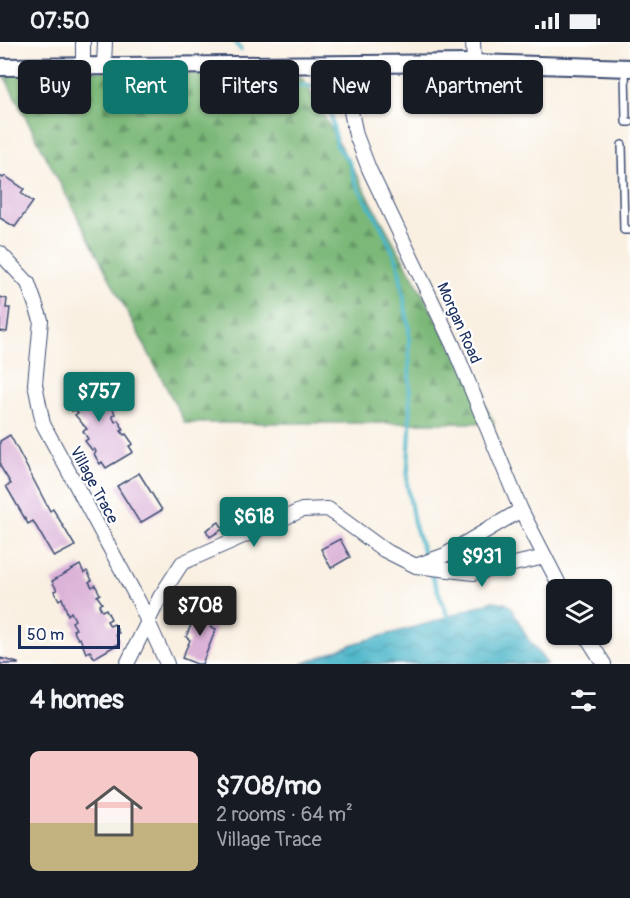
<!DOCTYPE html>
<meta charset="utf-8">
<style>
:root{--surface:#171b24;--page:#242831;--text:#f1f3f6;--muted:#9ea1a6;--accent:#0f766e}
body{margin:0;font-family:Pangolin,sans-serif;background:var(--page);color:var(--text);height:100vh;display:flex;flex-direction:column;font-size:22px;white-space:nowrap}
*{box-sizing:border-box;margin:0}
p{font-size:20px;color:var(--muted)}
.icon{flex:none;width:33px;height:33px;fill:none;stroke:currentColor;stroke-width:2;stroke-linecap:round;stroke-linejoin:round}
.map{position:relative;height:622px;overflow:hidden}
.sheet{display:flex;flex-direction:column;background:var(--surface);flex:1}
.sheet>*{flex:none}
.guide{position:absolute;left:18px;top:18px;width:594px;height:54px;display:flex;gap:12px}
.controls{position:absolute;left:546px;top:537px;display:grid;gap:12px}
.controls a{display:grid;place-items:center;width:66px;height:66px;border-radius:9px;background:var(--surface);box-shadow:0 2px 4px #0004;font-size:30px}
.scale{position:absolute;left:18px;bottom:15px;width:102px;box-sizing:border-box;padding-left:6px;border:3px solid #1b2f5e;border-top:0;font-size:16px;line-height:21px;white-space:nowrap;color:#1b2f5e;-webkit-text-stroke:4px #fff;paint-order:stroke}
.price{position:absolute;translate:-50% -51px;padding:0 14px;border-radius:6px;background:var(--accent);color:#fff;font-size:20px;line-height:39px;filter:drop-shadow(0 2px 3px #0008)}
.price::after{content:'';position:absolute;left:50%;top:36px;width:18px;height:14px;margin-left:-9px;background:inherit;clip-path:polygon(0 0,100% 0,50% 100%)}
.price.selected{background:#222;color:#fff}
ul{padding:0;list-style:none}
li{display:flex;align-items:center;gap:18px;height:150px;padding:0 30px}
li span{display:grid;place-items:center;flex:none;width:168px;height:120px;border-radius:9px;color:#555}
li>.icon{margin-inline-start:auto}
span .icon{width:72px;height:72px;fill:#fffc;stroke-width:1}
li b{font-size:26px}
h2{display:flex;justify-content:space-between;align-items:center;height:72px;padding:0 30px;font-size:26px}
.pill{padding:0 21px;border-radius:9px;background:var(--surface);box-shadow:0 2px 4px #0004;font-size:21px;line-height:54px}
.pill.selected{background:var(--accent);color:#fff}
.status{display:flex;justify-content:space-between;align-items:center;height:42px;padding:0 30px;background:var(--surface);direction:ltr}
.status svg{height:16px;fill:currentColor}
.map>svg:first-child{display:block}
</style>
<div class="status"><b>07:50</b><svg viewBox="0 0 49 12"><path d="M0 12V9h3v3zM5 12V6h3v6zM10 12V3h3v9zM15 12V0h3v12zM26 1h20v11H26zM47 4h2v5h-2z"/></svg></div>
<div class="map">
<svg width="630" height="622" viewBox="0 0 630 622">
<defs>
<pattern id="forest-firs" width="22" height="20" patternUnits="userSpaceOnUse" patternTransform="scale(1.5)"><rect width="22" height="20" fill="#7bb878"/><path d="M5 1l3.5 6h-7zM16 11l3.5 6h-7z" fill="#649666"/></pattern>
<pattern id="water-waves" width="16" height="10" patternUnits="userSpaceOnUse" patternTransform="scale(1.5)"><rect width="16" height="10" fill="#4bb6c9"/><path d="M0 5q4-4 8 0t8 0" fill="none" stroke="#3e94a6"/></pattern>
</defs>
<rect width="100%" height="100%" fill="#fff"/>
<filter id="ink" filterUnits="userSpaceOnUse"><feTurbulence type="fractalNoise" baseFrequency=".0167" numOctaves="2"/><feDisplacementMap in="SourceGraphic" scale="12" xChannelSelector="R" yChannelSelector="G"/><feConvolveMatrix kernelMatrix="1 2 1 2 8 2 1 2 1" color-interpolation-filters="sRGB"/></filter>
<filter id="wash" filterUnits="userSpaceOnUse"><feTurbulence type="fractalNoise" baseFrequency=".008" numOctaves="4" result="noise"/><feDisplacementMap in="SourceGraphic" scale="24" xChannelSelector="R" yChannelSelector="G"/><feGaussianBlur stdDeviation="1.35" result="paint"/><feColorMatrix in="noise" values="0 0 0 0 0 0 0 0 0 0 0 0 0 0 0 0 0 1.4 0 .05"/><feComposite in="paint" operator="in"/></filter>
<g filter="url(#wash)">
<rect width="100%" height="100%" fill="#f9f0e2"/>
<!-- forest -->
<polygon fill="url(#forest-firs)" stroke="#4b746b" stroke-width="1.5" points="0,26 302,35 494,381 185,381"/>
<!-- water -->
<polygon fill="url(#water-waves)" stroke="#337294" stroke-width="1.5" points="493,559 505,561 511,565 528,597 547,622 302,622 356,601 433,580"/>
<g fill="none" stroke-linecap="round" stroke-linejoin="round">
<!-- stream -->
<g stroke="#4bb6c9" stroke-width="4">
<polyline points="235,0 241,8"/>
<polyline points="293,44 315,44 329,63 337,104 349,120 355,140 381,184 398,221 409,287 410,389 407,441 414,481 426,518"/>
<polyline points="431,531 448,575"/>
</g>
</g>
<g id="blocks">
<!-- building -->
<g fill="#dbb2d8">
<polygon points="0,134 3,136 5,134 24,147 21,151 33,160 15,185 0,176"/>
<polygon points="0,255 7,257 6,266 10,266 7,290 0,289"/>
<polygon points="90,335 105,355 107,354 115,372 112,374 115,380 118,378 124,388 121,389 124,393 126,392 133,402 129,404 133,410 106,426 102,420 100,422 94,412 96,410 94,407 92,408 85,399 88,397 83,389 87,387 75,373 78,371 75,368 72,369 65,358 68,356 65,351"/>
<polygon points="10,393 50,469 53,467 75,504 54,515 33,479 28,482 6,444 11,442 0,424 0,399"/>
<polygon points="139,431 162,468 140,481 117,444"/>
<polygon points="219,480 223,487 210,495 206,488"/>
<polygon points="340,497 350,515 331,526 321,507"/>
<polygon points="80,523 84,531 87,529 92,538 89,540 92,545 95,543 100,552 97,554 102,561 99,563 102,569 106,567 111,577 107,579 110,584 114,582 119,591 116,593 120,601 94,616 90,609 86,611 80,596 78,597 73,588 76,587 72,580 75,578 71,570 68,573 62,556 59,558 54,549 57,548 52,539"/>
<polygon points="203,564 217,570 211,585 216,587 202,622 197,622 182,616 190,598 186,595 193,578 197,580"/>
<polygon points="0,616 18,621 18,622 0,622"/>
</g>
</g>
</g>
<g filter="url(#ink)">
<use href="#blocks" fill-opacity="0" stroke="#3c4c72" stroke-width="1.5"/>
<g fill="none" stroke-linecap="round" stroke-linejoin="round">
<!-- service casing -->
<g stroke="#3c4c72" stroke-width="10">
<g id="service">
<polyline points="625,26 626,80 630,80"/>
<polyline points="622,103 624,188 630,188"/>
</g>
</g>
<!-- minor casing -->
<g stroke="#3c4c72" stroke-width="16">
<g id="minor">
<polyline points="473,0 474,21"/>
<polyline points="104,23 105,0"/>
<polyline points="345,23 349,60 356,93 369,127 453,303 521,468 562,548"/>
<polyline points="83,24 83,0"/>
<polyline points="0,211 28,241 41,278 35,342 43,382 139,560 167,622"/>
<polyline points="418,523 445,513 521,468"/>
<polyline points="585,592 604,622"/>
<polyline points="127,622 160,555 182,521 302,468 328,467 384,508 416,524 474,531 545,515"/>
</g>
</g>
<!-- tertiary casing -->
<g stroke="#3c4c72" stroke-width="20">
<polyline id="tertiary" points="0,25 474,21 630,26"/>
</g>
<!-- service -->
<use href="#service" stroke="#fff" stroke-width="7"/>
<!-- minor -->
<use href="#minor" stroke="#fff" stroke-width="14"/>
<!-- tertiary -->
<use href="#tertiary" stroke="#fff" stroke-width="16"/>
</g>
</g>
<g text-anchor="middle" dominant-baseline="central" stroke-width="4.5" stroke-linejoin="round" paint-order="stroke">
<!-- street labels -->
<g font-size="16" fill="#1b2f5e" stroke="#fff">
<text transform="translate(459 281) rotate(66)">Morgan Road</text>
<text transform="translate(94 443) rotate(62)">Village Trace</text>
</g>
</g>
</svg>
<div class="controls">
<a><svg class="icon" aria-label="layers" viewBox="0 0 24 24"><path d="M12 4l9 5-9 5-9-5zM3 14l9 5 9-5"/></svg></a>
</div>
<div class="scale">50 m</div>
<b class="price" style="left:99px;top:381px">$757</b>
<b class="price" style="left:254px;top:506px">$618</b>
<b class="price" style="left:482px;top:546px">$931</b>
<b class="price selected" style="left:200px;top:595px">$708</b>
<div class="guide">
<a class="pill">Buy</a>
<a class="pill selected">Rent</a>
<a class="pill">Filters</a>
<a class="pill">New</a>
<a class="pill">Apartment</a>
</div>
</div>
<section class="sheet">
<h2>4 homes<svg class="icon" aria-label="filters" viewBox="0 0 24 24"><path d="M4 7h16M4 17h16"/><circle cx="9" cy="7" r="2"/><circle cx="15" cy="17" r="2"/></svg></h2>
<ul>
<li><span style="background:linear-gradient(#f6c9c9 60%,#c2b280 0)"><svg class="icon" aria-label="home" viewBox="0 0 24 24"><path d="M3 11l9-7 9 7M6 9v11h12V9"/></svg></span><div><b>$708/mo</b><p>2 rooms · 64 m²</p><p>Village Trace</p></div></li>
</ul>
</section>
